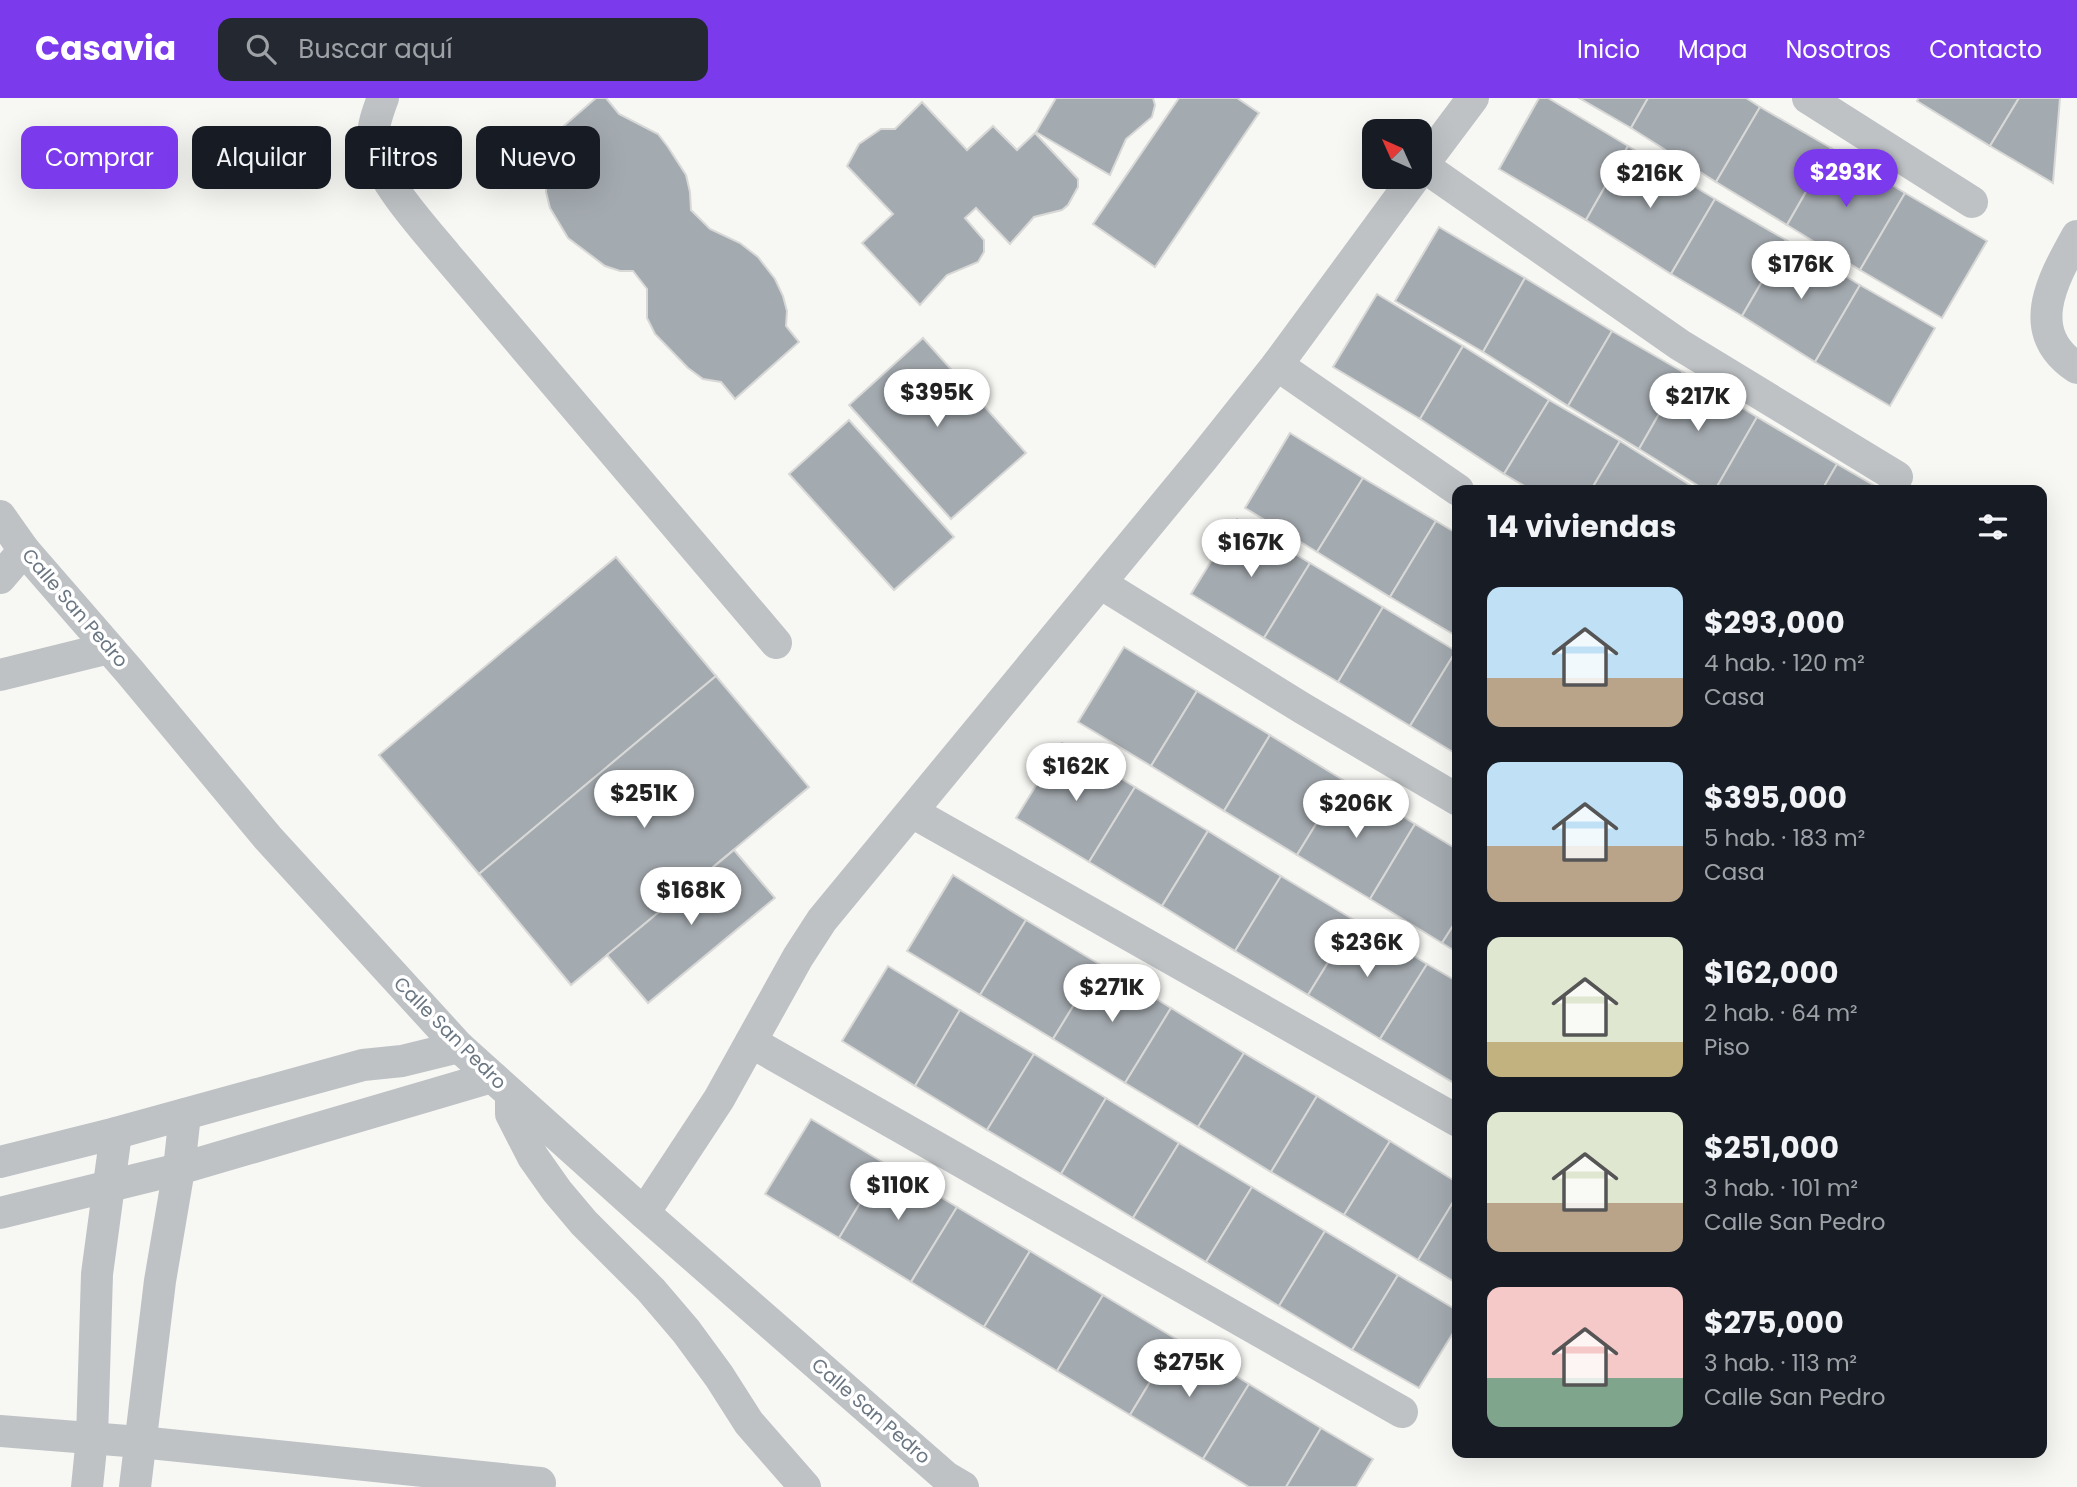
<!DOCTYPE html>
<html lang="es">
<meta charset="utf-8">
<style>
:root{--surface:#171b24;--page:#242831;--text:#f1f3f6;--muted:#9ea1a6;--accent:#7c3aed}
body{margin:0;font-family:Poppins,sans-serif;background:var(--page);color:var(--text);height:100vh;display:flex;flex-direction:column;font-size:26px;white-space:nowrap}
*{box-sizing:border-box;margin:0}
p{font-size:23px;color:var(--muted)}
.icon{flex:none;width:38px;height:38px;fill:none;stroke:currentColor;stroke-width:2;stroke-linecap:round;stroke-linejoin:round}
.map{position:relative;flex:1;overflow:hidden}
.details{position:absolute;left:1452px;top:387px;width:595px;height:973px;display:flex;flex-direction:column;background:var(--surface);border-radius:14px;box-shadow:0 7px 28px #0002}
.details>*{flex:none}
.top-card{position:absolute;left:21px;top:28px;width:665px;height:63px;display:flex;gap:14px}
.needle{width:46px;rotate:315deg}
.controls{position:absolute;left:1362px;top:21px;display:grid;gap:14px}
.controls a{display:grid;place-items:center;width:70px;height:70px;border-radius:14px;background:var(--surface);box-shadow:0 7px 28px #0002;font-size:35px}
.price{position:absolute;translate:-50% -60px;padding:0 16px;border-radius:24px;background:#fff;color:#222;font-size:23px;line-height:46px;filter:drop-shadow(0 2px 4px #0008)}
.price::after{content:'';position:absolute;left:50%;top:42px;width:21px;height:16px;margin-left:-10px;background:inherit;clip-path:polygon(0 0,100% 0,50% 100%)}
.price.selected{background:var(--accent);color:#fff}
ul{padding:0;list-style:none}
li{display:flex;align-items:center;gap:21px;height:175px;padding:0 35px}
li span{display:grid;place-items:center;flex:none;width:196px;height:140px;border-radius:14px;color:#555}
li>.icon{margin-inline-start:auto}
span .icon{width:84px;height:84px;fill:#fffc;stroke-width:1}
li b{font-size:30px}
h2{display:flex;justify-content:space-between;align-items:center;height:84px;padding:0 35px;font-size:30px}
.tag{padding:0 24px;border-radius:14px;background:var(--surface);box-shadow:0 7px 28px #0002;font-size:24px;line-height:63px}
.tag.selected{background:var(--accent);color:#fff}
header{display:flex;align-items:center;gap:42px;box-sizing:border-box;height:98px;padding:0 35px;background:var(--accent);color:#fff}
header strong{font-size:33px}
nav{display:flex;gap:38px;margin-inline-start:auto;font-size:24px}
.search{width:490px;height:63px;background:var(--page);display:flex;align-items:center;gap:18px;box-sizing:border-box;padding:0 24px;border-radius:14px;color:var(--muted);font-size:26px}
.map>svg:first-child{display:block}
</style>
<header>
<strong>Casavia</strong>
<div class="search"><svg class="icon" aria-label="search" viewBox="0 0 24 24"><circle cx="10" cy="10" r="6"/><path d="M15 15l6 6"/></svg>Buscar aquí</div>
<nav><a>Inicio</a><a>Mapa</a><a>Nosotros</a><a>Contacto</a></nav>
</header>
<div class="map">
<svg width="2077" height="1389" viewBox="0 0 2077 1389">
<rect width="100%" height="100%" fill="#f7f7f4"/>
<!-- building -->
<g fill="#a4abb0" stroke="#d8d8d7" stroke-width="2">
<polygon points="596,0 606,0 619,16 658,36 668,49 686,77 690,94 691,112 710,131 740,145 758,159 775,181 783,198 787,213 786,228 799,244 735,301 721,284 703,281 688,270 655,236 647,220 647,191 633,173 620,173 605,168 568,140 550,110 546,94 546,82 527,60"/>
<polygon points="1056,0 1153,0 1155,7 1152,19 1126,41 1110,77 1036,34"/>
<polygon points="1179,0 1237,0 1259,15 1155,169 1093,126"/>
<polygon points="1539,0 1548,0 1628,48 1586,122 1499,71"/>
<polygon points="1579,0 1648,0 1631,30"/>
<polygon points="1648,0 1746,0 1760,9 1716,84 1631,30"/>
<polygon points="1919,0 2019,0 1990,48 1917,3"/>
<polygon points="2019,0 2060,0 2053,85 1990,48"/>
<polygon points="922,4 967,52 993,28 1017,52 1035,35 1078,81 1078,89 1068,107 1062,112 1034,119 1010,146 976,110 965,120 984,142 984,154 978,164 947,177 920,207 862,145 893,116 847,68 859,46 881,31 895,31"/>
<polygon points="1760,9 1831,50 1787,127 1716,84"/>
<polygon points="1628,48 1715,101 1671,176 1586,122"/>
<polygon points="1831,50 1905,95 1860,172 1787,127"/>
<polygon points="1905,95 1987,143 1942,220 1860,172"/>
<polygon points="1715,101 1786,142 1742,218 1671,176"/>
<polygon points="1439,129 1525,180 1483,254 1395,203"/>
<polygon points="1786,142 1860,187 1815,264 1742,218"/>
<polygon points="1525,180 1612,233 1568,308 1483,254"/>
<polygon points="1860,187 1935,230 1890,308 1815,264"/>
<polygon points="1377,196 1463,248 1420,321 1333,269"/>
<polygon points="1612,233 1683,274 1639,351 1568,308"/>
<polygon points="923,240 1026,355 951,421 849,307"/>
<polygon points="1463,248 1549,302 1504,376 1420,321"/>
<polygon points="1683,274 1757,319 1715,392 1705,392 1639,351"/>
<polygon points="1549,302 1620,343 1591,392 1531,392 1504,376"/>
<polygon points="1757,319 1837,366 1822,392 1715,392"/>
<polygon points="849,322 954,439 894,492 789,376"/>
<polygon points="1290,335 1363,380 1317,454 1245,410"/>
<polygon points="1620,343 1693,389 1692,392 1591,392"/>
<polygon points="1837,366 1882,392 1822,392"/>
<polygon points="1363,380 1436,423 1390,499 1317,454"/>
<polygon points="1237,421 1310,465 1264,540 1191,496"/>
<polygon points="1436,423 1458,436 1458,539 1390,499"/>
<polygon points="616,459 716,578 479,776 379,657"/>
<polygon points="1310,465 1383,509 1338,584 1264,540"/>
<polygon points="1383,509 1456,553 1410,628 1338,584"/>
<polygon points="1124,549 1197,593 1151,668 1078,624"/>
<polygon points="1456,553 1458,554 1458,657 1410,628"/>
<polygon points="716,578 809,689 571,887 479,776"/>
<polygon points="1197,593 1270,637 1224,713 1151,668"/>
<polygon points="1270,637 1343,682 1297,757 1224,713"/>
<polygon points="1062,645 1135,689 1089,764 1016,720"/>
<polygon points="1343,682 1415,726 1370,801 1297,757"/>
<polygon points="1135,689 1208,733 1162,808 1089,764"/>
<polygon points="1415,726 1458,752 1458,820 1442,845 1370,801"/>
<polygon points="1208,733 1281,778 1235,853 1162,808"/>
<polygon points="734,752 775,800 648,905 607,857"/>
<polygon points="953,777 1026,822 980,897 907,853"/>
<polygon points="1281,778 1354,822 1308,897 1235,853"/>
<polygon points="1458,820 1458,855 1442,845"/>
<polygon points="1026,822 1099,866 1053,941 980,897"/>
<polygon points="1354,822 1427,866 1380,941 1308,897"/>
<polygon points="1099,866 1171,910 1125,985 1053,941"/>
<polygon points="1427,866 1458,884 1458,978 1454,985 1380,941"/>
<polygon points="888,868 960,912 915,988 842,943"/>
<polygon points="1171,910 1244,955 1198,1029 1125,985"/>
<polygon points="960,912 1034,956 987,1032 915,988"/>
<polygon points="1244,955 1317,998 1271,1074 1198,1029"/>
<polygon points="1034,956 1106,1000 1061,1076 987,1032"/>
<polygon points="1317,998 1390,1043 1344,1117 1271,1074"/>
<polygon points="1106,1000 1179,1045 1133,1120 1061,1076"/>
<polygon points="811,1021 884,1065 839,1140 765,1096"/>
<polygon points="1390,1043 1458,1085 1458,1096 1418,1162 1344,1117"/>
<polygon points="1179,1045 1252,1089 1206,1164 1133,1120"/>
<polygon points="884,1065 957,1109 911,1184 839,1140"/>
<polygon points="1252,1089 1325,1133 1279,1208 1206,1164"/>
<polygon points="1458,1096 1458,1186 1418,1162"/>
<polygon points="957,1109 1030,1153 984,1229 911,1184"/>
<polygon points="1325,1133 1398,1177 1352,1252 1279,1208"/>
<polygon points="1030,1153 1103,1197 1057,1273 984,1229"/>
<polygon points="1398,1177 1458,1213 1458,1227 1419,1290 1352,1252"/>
<polygon points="1103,1197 1176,1241 1130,1317 1057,1273"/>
<polygon points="1176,1241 1249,1286 1203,1361 1130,1317"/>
<polygon points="1249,1286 1321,1330 1286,1389 1249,1389 1203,1361"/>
<polygon points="1321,1330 1373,1361 1356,1389 1286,1389"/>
</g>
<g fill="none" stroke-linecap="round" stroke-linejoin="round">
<!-- street -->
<g stroke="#bec2c5" stroke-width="32">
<path d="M383 0C378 13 372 29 373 43 375 78 425 131 447 158L776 545"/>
<polyline points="1808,0 1972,104"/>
<polyline points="1423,68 1680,247 1897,379"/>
<polyline points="1419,72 1473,0"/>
<path d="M2077 138C2052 183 2023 234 2077 270"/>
<polyline points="1277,267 1458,392"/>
<polyline points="0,418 24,452 130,574 268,740 459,949 644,1115 946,1379 963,1389"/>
<polyline points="0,480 24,452"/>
<polyline points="1100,485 1302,610 1458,702"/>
<polyline points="0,577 109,550"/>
<polyline points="912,714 1458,1023"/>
<polyline points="751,944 1402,1314"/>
<polyline points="511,996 511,1016 533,1059 557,1093 584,1125 651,1192 686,1233 719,1278 749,1325 805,1389"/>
<polyline points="0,1064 116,1035 363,967 402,963 459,949"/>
<polyline points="0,1115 179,1071 492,979"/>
<polyline points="644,1115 719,1001 798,859 822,822 1203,360 1277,267 1415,79"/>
<polyline points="0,1333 140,1344 540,1385"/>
<polyline points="87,1389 92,1340 97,1176 116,1035"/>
<polyline points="135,1389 160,1183 179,1071 185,1016"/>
</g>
</g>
<g text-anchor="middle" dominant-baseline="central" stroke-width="7" stroke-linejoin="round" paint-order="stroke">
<!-- street labels -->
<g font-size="19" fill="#6a7681" stroke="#fff">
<text transform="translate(75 510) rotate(49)">Calle San Pedro</text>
<text transform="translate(450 935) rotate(45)">Calle San Pedro</text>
<text transform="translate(871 1313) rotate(41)">Calle San Pedro</text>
</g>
</g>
</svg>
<div class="controls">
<a><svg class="needle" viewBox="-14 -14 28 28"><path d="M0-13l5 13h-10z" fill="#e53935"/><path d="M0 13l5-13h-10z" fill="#9ea1a6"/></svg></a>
</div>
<b class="price selected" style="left:1846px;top:111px">$293K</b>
<b class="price" style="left:1650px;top:112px">$216K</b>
<b class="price" style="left:1801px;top:203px">$176K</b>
<b class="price" style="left:937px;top:331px">$395K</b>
<b class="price" style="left:1698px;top:335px">$217K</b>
<b class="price" style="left:1251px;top:481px">$167K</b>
<b class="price" style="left:1076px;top:705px">$162K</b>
<b class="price" style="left:644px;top:732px">$251K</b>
<b class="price" style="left:1356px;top:742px">$206K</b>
<b class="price" style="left:691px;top:829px">$168K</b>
<b class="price" style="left:1367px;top:881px">$236K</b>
<b class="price" style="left:1112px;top:926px">$271K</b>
<b class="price" style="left:898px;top:1124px">$110K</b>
<b class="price" style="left:1189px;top:1301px">$275K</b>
<div class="top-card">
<a class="tag selected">Comprar</a>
<a class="tag">Alquilar</a>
<a class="tag">Filtros</a>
<a class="tag">Nuevo</a>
</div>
<section class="details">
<h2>14 viviendas<svg class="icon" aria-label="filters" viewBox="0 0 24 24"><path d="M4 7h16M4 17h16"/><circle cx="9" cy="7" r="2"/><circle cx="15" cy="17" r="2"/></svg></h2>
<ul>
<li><span style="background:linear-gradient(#bfe0f5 65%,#b9a48a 0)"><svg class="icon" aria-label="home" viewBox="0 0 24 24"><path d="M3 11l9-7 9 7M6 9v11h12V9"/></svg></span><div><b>$293,000</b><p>4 hab. · 120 m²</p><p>Casa</p></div></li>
<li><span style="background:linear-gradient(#bfe0f5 60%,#b9a48a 0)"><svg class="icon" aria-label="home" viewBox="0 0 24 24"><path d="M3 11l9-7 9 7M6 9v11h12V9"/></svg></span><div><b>$395,000</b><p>5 hab. · 183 m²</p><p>Casa</p></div></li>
<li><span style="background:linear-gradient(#dfe7d0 75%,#c2b280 0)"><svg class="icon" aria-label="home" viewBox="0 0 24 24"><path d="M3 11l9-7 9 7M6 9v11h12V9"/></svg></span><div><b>$162,000</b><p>2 hab. · 64 m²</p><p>Piso</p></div></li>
<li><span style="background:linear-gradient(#dfe7d0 65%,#b9a48a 0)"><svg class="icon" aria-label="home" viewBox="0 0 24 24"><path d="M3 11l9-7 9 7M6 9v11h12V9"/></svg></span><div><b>$251,000</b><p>3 hab. · 101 m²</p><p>Calle San Pedro</p></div></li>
<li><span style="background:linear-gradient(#f6c9c9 65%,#7fa58c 0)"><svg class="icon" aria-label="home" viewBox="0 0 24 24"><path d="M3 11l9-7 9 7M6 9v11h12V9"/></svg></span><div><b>$275,000</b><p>3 hab. · 113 m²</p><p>Calle San Pedro</p></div></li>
</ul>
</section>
</div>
